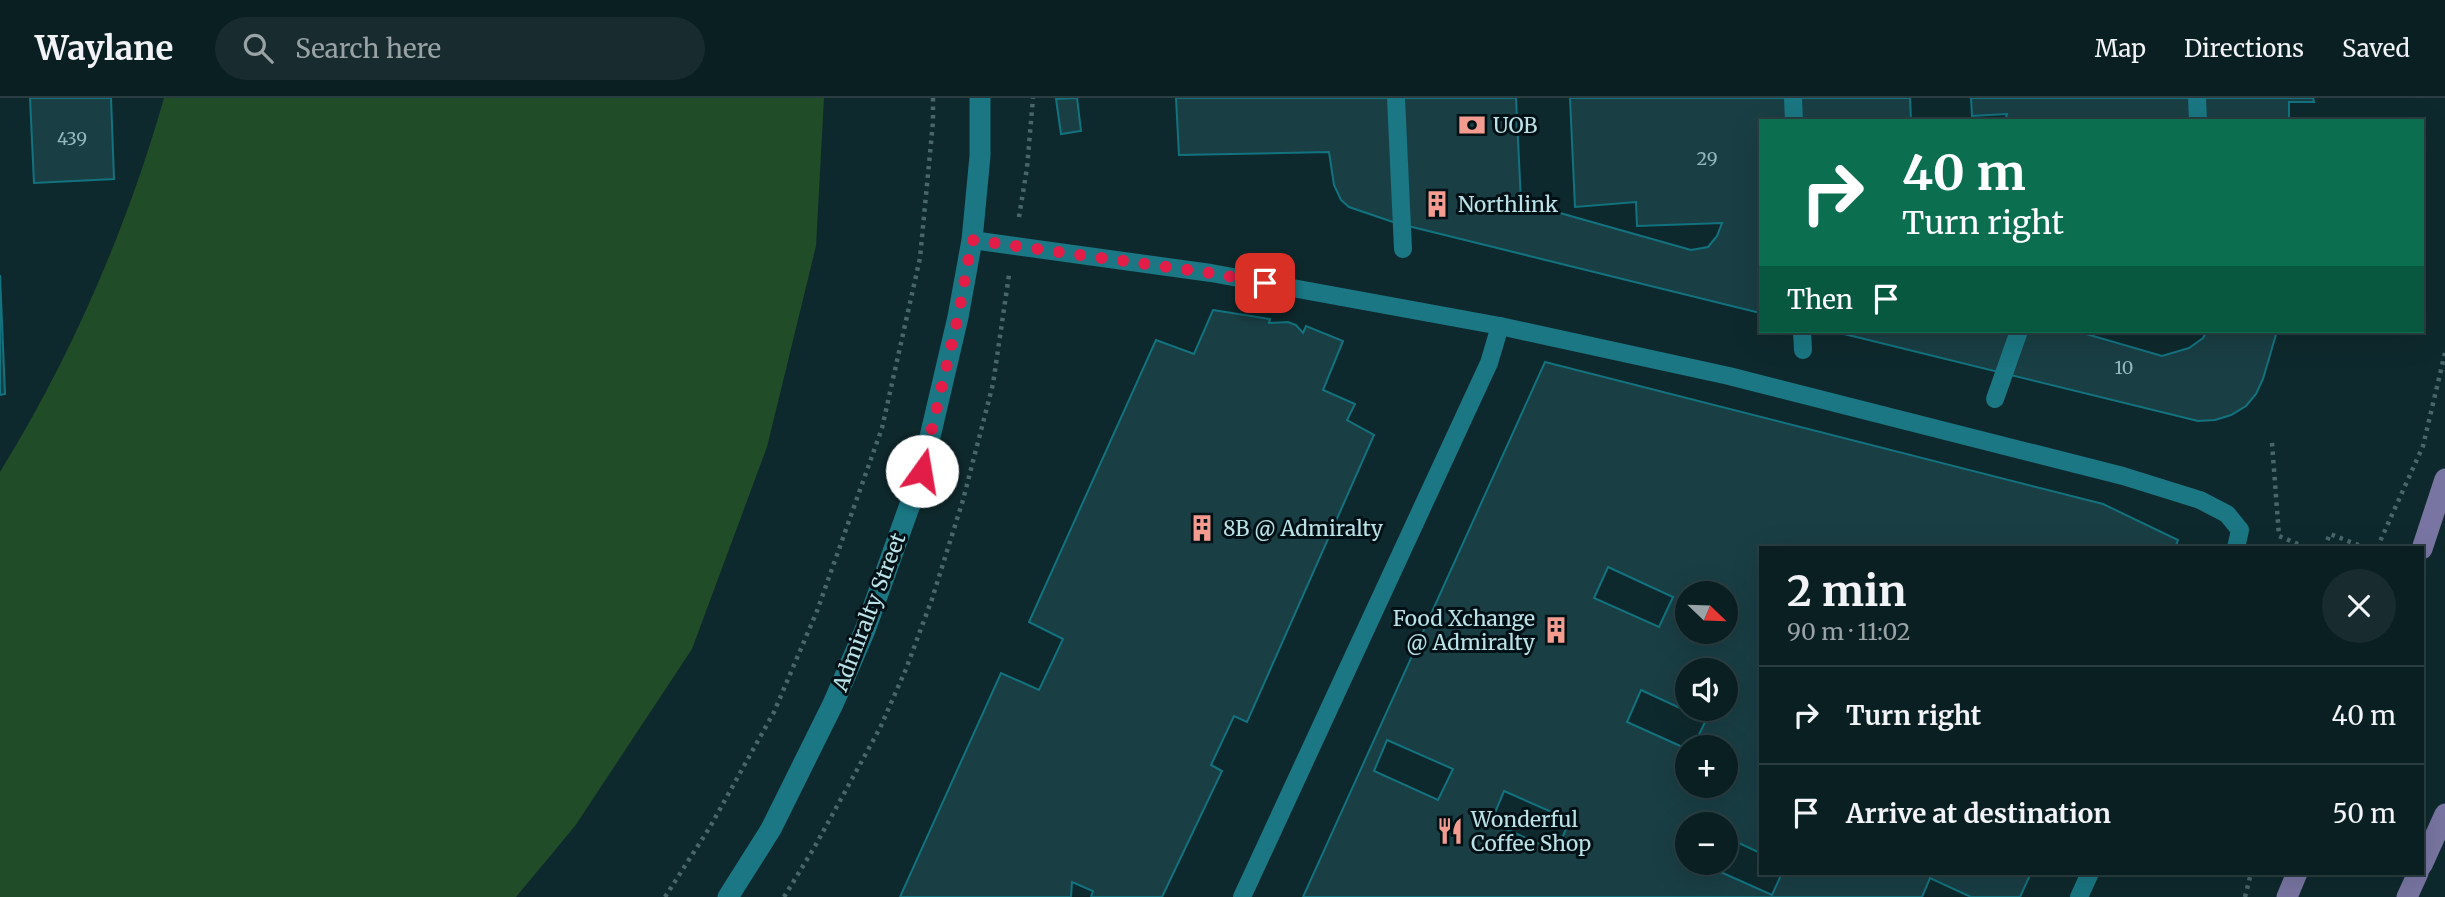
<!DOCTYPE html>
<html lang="en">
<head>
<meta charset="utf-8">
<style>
  :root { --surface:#0a1f22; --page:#182c2f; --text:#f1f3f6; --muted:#99a2a5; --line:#2a3d40 }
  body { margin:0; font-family:Merriweather,serif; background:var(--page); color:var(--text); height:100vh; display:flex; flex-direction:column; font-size:26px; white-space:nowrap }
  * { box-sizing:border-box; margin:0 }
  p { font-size:23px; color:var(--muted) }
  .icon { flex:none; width:38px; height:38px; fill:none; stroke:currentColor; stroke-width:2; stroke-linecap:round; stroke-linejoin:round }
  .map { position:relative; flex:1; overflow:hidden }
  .drawer { position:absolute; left:1759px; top:448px; width:665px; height:329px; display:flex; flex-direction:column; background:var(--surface); border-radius:0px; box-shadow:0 7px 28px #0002,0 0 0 2px var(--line) }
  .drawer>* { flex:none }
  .banner { position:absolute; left:1759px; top:21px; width:665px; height:214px; border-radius:0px; box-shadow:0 7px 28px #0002,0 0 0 2px var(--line); background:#0b6e4f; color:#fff; overflow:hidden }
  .needle { width:46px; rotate:113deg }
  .tools { position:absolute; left:1675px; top:483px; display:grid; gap:14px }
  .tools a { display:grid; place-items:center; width:63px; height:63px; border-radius:50%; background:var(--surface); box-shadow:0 7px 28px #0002,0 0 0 2px var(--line); font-size:35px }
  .pin { position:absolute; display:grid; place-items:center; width:60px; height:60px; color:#fff; margin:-30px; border-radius:14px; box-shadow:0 4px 10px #0006 }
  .me { position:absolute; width:77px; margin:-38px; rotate:13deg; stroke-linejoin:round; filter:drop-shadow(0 0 5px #0008) }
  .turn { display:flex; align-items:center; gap:24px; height:147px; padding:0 28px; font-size:32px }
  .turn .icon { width:91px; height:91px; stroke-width:2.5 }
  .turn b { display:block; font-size:49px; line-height:60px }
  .then { display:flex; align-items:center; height:66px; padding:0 28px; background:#0003; gap:14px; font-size:26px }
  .round { display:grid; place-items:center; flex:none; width:74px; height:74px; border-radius:37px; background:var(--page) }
  .head { display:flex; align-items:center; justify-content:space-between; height:119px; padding:0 28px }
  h1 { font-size:42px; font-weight:700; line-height:52px }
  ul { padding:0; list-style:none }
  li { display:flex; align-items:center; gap:21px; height:98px; padding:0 28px; border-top:2px solid var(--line) }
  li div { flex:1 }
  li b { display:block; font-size:26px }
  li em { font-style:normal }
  header { display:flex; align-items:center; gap:42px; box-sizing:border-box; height:98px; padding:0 35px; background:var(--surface); border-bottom:2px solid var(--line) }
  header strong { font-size:33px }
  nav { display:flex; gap:38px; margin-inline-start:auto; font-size:24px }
  .search { width:490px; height:63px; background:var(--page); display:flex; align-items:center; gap:18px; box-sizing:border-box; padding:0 24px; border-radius:38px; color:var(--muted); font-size:26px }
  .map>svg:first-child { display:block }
  .green { fill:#204c28 }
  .building { fill:#193e44; stroke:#12737f; stroke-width:2; fill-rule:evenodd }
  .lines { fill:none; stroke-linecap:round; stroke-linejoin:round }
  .path { stroke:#48676b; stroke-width:4.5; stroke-dasharray:3.5 5; stroke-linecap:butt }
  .service { stroke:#1a7783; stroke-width:18 }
  .minor { stroke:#1a7783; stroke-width:21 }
  .primary { stroke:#7875a2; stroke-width:21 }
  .route { stroke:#e11d48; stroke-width:12; stroke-dasharray:0 21.6 }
  .labels { text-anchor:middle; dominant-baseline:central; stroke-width:6; stroke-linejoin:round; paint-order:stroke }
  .number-label { font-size:18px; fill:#92b9be }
  .poi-label { font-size:21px; fill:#bae2e7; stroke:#001115; text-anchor:start }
  .street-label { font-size:21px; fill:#bae2e7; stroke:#001115 }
</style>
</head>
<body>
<header>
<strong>Waylane</strong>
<div class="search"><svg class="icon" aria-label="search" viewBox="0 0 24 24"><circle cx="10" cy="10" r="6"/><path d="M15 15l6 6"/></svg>Search here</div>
<nav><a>Map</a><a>Directions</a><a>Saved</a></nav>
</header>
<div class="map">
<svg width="2445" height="799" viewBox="0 0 2445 799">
  <rect width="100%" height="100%" fill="#0e292d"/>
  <!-- green -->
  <path class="green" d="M164 0H824L816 148 767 349 692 551 575 728 516 799H0V374C71 259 127 130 164 0Z"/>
  <!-- building -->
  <g class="building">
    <polygon points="30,0 111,0 114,81 34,85"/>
    <polygon points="1077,0 1081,33 1061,36 1056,1"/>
    <polygon points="1176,0 1516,0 1521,104 1691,152 1708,149 1717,138 1722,125 1637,128 1636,104 1575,109 1570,0 1910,0 1911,23 1760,23 1760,215 1396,125 1349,109 1341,102 1334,87 1329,54 1179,57"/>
    <polygon points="1971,0 2313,0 2314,4 2289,4 2289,20 2225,23 2005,23 2007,16 1972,18"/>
    <polygon points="0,177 5,296 0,297"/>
    <polygon points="1213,212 1270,221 1269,225 1288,224 1296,227 1303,235 1306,228 1343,243 1323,292 1355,306 1347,322 1374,337 1247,624 1234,618 1211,667 1222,673 1162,799 1091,799 1093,793 1072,784 1071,799 900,799 1001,575 1039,592 1063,541 1029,524 1156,242 1194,256"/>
    <polygon points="1832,233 2076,233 2162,258 2189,250 2203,240 2207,233 2277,233 2263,281 2256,296 2246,308 2231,317 2215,322 2198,323"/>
    <path d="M1545 264 2103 406 2178 442 2175 450H1760V755L1726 739V726H1687V765H1709L1707 768 1772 797 1782 775H2031L2020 799H1971L1930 780 1922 799H1303ZM1608 469 1673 499 1659 529 1594 500ZM1687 495H1726V534H1687ZM1687 572H1726V611H1687ZM1641 592 1706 622 1693 649H1726V688H1687V651L1627 624ZM1387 642 1453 671 1438 702 1374 673ZM1504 693 1570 722 1556 754 1491 724Z"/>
  </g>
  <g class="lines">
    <!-- path -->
    <g class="path">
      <polyline points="1019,119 1027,70 1033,0"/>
      <polyline points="2272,345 2279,438 2307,450"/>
      <polyline points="2324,450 2330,436 2366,450"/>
      <polyline points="2377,450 2423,348 2445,255"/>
      <polyline points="665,799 710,729 774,614 817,513 882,330 920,160 933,24 933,0"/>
      <polyline points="784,799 814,750 880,630 906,571 932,501 963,402 993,286 1009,177"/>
      <polyline points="2245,799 2251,775"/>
    </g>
    <!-- service -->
    <g class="service">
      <polyline points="1396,0 1403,151"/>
      <polyline points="1793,0 1794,23"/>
      <polyline points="2197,0 2198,23"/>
      <polyline points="972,142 1211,175 1500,228 1489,265 1242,799"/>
      <polyline points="1500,228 1729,278 2123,378 2200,402 2227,416 2240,432 2236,450"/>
      <polyline points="1802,233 1803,252"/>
      <polyline points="1995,301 2019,233"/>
      <polyline points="2079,799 2090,775"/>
    </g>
    <!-- minor -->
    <polyline class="minor" points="728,799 771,731 833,606 865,532 922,373 958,219 972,142 980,58 980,0"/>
    <!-- primary -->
    <g class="primary">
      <polyline points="2422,451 2445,381"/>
      <polyline points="2422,767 2445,716"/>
      <polyline points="2287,799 2297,775"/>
      <polyline points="2407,799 2418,775"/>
    </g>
  </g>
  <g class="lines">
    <!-- route -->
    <polyline class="route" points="922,373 958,219 972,142 1211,175 1265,185"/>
  </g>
  <!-- icons -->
  <defs>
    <symbol id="bank-bare" viewBox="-9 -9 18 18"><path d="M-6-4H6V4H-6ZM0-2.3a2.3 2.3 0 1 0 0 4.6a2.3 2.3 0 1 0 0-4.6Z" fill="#f59c91" stroke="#001115" stroke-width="2.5" paint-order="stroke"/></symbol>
    <symbol id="building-bare" viewBox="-9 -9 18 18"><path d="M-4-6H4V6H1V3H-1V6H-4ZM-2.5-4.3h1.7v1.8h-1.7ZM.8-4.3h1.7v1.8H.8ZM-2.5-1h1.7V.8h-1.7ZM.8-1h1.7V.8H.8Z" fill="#f59c91" stroke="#001115" stroke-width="2.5" paint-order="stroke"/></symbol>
    <symbol id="restaurant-bare" viewBox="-9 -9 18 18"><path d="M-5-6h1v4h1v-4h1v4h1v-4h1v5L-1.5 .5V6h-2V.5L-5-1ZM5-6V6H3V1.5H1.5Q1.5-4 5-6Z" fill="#f59c91" stroke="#001115" stroke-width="2.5" paint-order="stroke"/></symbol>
  </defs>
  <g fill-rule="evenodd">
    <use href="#bank-bare" x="1453" y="8" width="38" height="38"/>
    <use href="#building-bare" x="1418" y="87" width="38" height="38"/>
    <use href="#building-bare" x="1183" y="411" width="38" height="38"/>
    <use href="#building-bare" x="1537" y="513" width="38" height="38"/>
    <use href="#restaurant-bare" x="1431" y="714" width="38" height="38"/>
  </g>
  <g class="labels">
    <!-- number labels -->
    <g class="number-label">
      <text x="72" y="40">439</text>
      <text x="1707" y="60">29</text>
      <text x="2124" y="269">10</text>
    </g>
    <!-- poi labels -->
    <g class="poi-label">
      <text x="1493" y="27">UOB</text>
      <text x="1458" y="106">Northlink</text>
      <text x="1223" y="430">8B @ Admiralty</text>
      <text x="1535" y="520" text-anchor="end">Food Xchange<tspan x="1535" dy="24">@ Admiralty</tspan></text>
      <text x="1471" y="721">Wonderful<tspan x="1471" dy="24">Coffee Shop</tspan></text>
    </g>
    <!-- street labels -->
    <g class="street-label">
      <text transform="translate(869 514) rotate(-69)">Admiralty Street</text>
    </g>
  </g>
</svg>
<div class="tools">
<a><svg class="needle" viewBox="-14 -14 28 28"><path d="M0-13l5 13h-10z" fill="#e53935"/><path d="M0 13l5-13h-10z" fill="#99a2a5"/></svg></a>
<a><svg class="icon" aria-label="sound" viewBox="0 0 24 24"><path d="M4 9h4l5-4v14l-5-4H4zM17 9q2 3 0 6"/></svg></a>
<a>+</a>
<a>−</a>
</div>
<div class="pin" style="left:1265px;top:185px;background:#d93025"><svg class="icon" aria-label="arrive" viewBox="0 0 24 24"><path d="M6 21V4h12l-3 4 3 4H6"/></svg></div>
<svg class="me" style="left:922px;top:373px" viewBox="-20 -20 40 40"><circle r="19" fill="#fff"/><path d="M0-13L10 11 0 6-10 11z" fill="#e11d48"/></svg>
<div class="banner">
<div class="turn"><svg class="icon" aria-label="right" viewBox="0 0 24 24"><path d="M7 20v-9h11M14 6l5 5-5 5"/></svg><div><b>40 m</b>Turn right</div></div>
<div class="then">Then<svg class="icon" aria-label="arrive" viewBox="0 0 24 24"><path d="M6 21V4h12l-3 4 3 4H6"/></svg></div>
</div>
<section class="drawer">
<div class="head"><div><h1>2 min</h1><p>90 m · 11:02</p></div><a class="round"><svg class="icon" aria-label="close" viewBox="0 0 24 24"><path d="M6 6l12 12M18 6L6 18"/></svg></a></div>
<ul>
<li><svg class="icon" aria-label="right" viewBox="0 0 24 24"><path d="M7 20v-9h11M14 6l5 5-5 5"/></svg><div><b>Turn right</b></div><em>40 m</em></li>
<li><svg class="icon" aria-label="arrive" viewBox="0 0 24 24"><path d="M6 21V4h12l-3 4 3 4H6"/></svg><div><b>Arrive at destination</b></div><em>50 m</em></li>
</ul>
</section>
</div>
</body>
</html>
